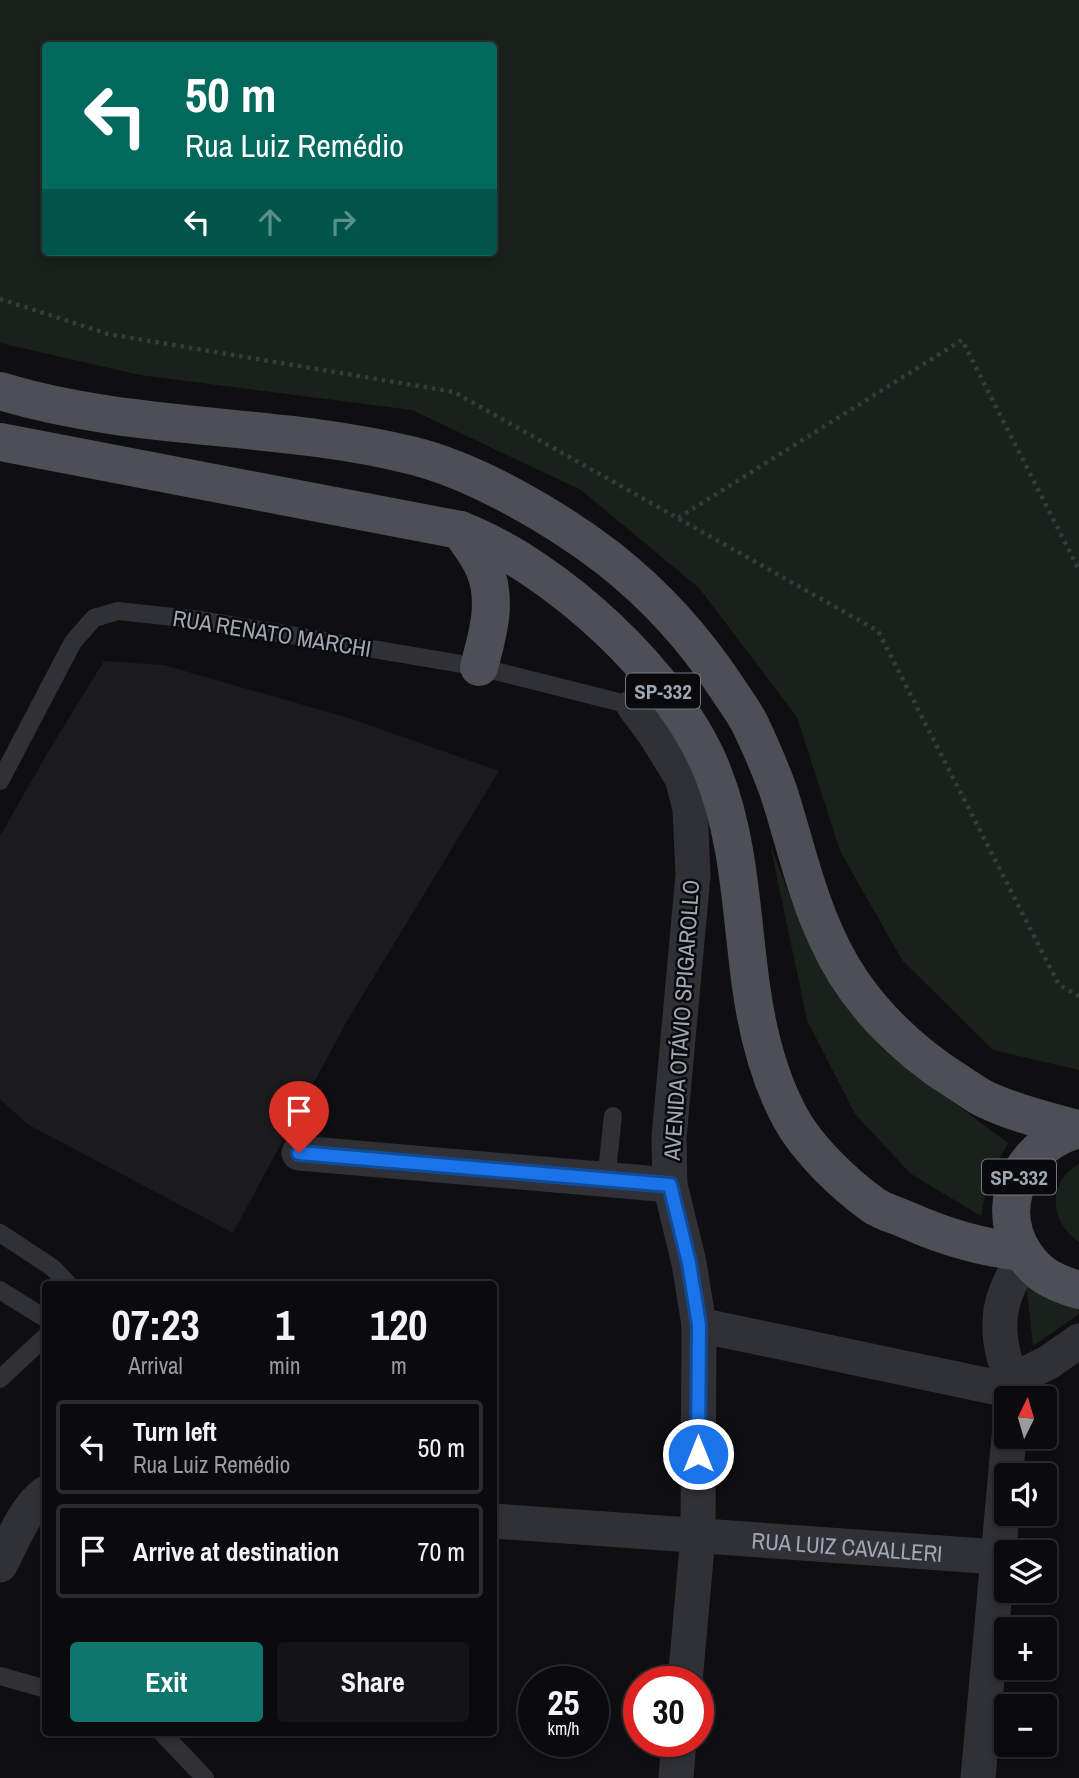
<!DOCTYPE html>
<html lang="en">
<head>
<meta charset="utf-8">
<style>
  :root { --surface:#0b0b0d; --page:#141416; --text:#f1f3f6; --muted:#9a9b9d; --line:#2b2b2e; --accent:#0f766e }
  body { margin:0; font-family:"Archivo Narrow",sans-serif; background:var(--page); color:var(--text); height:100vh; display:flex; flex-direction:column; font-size:26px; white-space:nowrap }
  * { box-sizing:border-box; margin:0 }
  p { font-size:23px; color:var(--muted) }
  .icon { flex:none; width:38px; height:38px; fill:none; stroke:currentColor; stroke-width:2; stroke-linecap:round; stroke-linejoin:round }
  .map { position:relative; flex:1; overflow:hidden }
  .sheet { position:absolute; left:42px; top:1281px; width:455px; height:455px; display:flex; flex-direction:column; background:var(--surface); border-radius:7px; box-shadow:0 4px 10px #0003,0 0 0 2px var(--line) }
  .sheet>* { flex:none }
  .guide { position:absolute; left:42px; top:42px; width:455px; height:214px; border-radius:7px; box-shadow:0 4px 10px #0003,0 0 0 2px var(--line); background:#00695c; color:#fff; overflow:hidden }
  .needle { width:46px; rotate:5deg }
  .tools { position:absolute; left:994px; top:1386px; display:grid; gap:14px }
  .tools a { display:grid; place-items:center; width:63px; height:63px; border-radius:7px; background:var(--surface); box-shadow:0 4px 10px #0003,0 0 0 2px var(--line); font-size:35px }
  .speed { position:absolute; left:518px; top:1666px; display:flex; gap:14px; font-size:35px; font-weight:700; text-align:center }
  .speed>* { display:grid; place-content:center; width:91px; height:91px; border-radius:50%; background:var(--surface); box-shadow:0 4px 10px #0003,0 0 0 2px var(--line); line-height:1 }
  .speed small { font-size:18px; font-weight:400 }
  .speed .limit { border:10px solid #d22; background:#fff; color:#111 }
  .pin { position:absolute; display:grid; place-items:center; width:60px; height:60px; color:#fff; margin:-72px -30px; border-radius:50% 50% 50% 0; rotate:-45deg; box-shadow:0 0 7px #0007 }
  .pin .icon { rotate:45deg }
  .me { position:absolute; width:77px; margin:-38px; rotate:0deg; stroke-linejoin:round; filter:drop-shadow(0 0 5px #0008) }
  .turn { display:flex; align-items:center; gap:24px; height:147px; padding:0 28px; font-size:32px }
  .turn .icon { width:91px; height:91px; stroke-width:2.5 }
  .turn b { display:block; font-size:49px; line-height:60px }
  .lanes { display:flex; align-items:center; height:66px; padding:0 28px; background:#0003; justify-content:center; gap:35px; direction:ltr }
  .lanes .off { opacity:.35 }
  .eta { display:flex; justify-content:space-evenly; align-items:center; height:119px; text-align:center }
  .eta b { font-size:42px; font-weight:700; line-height:49px }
  .cta { display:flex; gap:14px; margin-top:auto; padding:14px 28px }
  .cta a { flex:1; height:80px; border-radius:7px; background:var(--accent); color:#fff; font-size:28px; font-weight:700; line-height:80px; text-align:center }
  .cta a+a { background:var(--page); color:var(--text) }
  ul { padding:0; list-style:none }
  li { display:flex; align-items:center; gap:21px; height:94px; margin:0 14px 10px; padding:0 14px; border:4px solid var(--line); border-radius:7px }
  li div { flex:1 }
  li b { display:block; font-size:26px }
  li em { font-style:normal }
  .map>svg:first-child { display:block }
  .built { fill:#1b1b1e }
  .green { fill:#19211a; fill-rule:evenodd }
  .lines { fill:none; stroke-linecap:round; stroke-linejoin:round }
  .path { stroke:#36393d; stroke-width:4.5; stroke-dasharray:3.5 5; stroke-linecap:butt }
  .lane { stroke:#303136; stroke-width:18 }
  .street { stroke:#303136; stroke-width:35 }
  .primary { stroke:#4c4f55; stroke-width:38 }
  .route-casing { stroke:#114b97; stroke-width:18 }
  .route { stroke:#1a73e8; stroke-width:12 }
  .labels { text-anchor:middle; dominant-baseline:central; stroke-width:5; stroke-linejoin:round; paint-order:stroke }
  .shield { fill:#0a0a0c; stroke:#727881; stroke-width:2 }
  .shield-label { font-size:21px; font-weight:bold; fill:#9fa7b3 }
  .street-label { font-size:23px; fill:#9fa7b3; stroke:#0a0a0c }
</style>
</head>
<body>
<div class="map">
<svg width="1079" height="1778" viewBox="0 0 1079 1778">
  <rect width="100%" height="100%" fill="#0f0f11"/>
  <!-- built -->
  <polygon class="built" points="104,661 164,665 352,719 499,771 347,1021 233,1233 27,1124 0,1099 0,836 48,752"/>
  <!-- green -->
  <g class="green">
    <path d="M0 0H1079V1070L993 1050 902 960 840 851 797 717 699 588 581 490 412 410 140 375 0 343ZM46 46H494V252H46Z"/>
    <polygon points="770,844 806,939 883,1050 1008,1143 989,1176 981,1216 911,1174 855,1114 807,1020"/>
    <path d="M1079 1164V1242C1050 1223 1046 1182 1079 1164Z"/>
    <polygon points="1026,1284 1079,1300 1079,1314 1033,1346"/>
  </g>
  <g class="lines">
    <!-- path -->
    <g class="path">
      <polyline points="0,299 108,334 454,392 878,631 1059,985 1079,996"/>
      <polyline points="678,518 962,340 1079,570"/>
    </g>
    <!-- lane -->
    <g class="lane">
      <polyline points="0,781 73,642 94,618 118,611 201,620 479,667 634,706"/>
      <polyline points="606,1180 613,1116"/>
      <polyline points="0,1233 53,1268 68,1284"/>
      <polyline points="0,1290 46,1319"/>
      <polyline points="0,1379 46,1336"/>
      <polyline points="0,1676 46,1689"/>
      <polyline points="161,1732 205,1778"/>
    </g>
    <!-- street -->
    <g class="street">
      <polyline points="634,706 655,734 682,778 690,809 693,875 669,1137 670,1185 689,1263 699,1325 698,1536 685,1682"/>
      <polyline points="299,1153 670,1185"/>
      <polyline points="699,1325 1013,1391"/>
      <polyline points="1014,1380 1049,1362 1079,1341"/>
      <path d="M1012 1398C1015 1377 1009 1376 1004 1357 993 1314 1004 1292 1025 1254"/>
      <path id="s1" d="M494 1521 997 1557"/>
      <path d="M0 1565C13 1541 24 1509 46 1493"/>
      <polyline points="676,1778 679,1741"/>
      <polyline points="978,1778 1009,1437"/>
    </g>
    <!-- primary -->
    <g class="primary">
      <path d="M0 391C134 432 278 422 414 456 477 472 556 518 608 558 655 595 695 639 727 688 735 700 744 712 750 724 760 745 770 768 778 790 794 839 805 891 827 938 854 999 903 1048 959 1083 969 1089 978 1097 989 1101 1017 1114 1048 1121 1077 1129"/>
      <path d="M0 442 460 530C555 566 676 677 713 773 740 841 741 915 751 986 757 1030 769 1078 790 1117 807 1149 844 1184 873 1205 883 1212 896 1215 907 1220 945 1237 981 1248 1023 1252"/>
      <path d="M460 530C468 542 478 554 484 568 498 600 488 634 479 667"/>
      <path d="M1079 1129C1013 1146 986 1225 1040 1272 1051 1281 1065 1286 1079 1290"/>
    </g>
  </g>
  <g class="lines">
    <defs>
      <polyline id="route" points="299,1153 670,1185 689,1263 699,1325 698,1454"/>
    </defs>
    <!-- route casing -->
    <use href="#route" class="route-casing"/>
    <!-- route -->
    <use href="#route" class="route"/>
  </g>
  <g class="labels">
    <!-- shield labels -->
    <g class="shield">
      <rect x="626" y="673.5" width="74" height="35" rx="5"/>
      <rect x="982" y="1159.5" width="74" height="35" rx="5"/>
    </g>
    <g class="shield-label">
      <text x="663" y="691">SP-332</text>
      <text x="1019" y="1177">SP-332</text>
    </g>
    <!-- street labels -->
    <g class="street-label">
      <text transform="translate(272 633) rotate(9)">RUA RENATO MARCHI</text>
      <text transform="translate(681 1020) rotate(-86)">AVENIDA OTÁVIO SPIGAROLLO</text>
      <text stroke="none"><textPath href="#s1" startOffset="354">RUA LUIZ CAVALLERI</textPath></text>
    </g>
  </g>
</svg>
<div class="tools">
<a><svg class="needle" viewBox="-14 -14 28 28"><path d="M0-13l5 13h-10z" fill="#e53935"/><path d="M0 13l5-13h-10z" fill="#9a9b9d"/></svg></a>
<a><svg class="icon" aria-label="sound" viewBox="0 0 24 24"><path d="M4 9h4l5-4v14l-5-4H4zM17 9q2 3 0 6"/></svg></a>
<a><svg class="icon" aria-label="layers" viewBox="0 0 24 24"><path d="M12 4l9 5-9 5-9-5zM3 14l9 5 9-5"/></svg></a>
<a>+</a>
<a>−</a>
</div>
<div class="speed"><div>25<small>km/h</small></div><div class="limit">30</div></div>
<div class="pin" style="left:299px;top:1153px;background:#d93025"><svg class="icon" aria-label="arrive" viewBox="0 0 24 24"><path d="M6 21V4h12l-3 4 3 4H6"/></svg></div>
<svg class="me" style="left:698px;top:1454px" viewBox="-20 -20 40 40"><circle r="17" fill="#1a73e8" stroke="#fff" stroke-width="3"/><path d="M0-11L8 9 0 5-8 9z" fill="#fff"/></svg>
<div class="guide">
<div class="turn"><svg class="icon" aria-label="left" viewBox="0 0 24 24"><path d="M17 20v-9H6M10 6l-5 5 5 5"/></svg><div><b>50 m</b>Rua Luiz Remédio</div></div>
<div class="lanes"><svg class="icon" aria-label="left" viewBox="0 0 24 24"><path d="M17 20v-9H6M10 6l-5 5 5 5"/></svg><svg class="icon off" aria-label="ahead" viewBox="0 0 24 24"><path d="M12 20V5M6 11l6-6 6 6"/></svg><svg class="icon off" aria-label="right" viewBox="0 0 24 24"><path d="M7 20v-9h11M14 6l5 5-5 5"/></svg></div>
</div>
<section class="sheet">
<div class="eta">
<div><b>07:23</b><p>Arrival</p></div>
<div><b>1</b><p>min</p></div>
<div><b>120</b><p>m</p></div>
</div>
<ul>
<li><svg class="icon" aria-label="left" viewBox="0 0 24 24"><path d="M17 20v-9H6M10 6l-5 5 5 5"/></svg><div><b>Turn left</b><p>Rua Luiz Remédio</p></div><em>50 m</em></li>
<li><svg class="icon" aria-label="arrive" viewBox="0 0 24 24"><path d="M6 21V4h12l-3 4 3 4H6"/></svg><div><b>Arrive at destination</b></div><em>70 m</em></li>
</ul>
<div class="cta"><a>Exit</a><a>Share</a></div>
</section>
</div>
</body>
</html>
